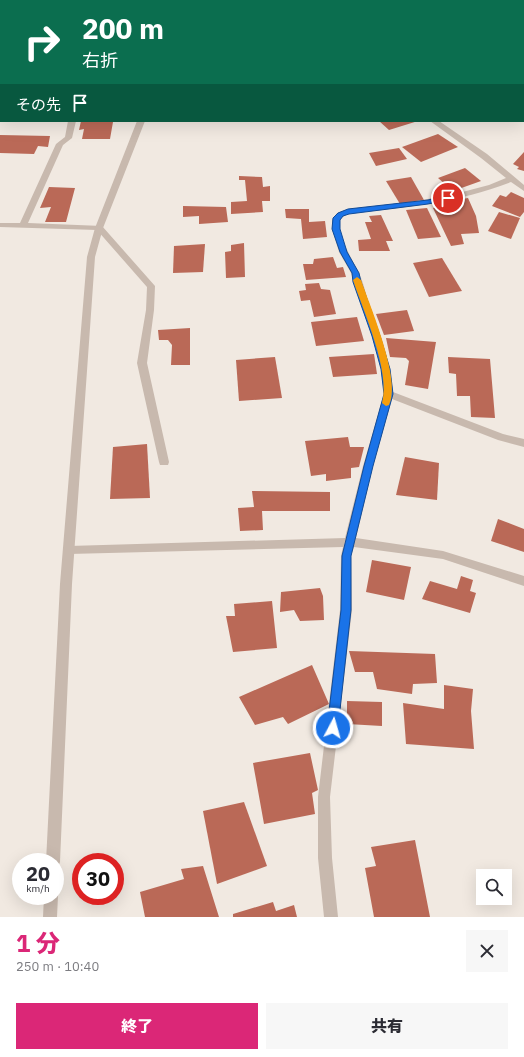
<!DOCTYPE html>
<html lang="ja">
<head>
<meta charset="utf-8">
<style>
  :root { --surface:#fff; --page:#f7f7f7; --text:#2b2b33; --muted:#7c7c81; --accent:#db2777 }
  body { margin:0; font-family:"IBM Plex Sans","Noto Sans JP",sans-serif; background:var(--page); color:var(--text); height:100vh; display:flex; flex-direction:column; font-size:15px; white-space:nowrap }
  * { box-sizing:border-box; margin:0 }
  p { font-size:13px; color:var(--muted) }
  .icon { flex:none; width:22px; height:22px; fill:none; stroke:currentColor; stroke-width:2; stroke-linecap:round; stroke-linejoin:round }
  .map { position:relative; height:917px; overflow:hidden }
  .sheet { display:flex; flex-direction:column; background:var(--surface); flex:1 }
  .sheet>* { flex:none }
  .banner { position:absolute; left:0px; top:0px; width:524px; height:122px; box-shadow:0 4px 16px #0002; background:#0b6e4f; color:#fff; overflow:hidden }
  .tools { position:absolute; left:476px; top:869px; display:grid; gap:8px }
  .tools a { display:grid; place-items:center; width:36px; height:36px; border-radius:0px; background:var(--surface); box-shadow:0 4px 16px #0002; font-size:20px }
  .speed { position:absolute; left:12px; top:853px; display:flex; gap:8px; font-size:20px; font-weight:700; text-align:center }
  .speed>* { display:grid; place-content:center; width:52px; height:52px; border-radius:50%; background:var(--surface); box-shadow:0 4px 16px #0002; line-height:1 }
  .speed small { font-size:10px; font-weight:400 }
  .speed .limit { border:6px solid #d22; background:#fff; color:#111 }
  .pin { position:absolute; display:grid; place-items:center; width:34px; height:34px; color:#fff; margin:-17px; border:2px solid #fff; border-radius:50%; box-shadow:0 1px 4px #0007 }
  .me { position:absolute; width:44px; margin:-22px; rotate:6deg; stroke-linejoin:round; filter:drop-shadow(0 0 3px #0008) }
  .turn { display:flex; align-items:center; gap:14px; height:84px; padding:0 16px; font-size:18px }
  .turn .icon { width:52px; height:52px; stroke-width:2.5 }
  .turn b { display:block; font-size:28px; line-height:34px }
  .then { display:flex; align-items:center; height:38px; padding:0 16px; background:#0003; gap:8px; font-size:15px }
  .round { display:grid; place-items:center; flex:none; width:42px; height:42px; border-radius:0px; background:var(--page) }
  .summary { display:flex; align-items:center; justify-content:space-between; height:68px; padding:0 16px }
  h1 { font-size:24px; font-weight:800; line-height:30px; color:var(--accent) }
  .primary-button { display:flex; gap:8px; margin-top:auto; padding:8px 16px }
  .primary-button a { flex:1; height:46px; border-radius:0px; background:var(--accent); color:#fff; font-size:16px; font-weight:800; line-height:46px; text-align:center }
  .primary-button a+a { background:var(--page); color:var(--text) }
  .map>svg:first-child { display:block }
  .building { fill:#ba6957 }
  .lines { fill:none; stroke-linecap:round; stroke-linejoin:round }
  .minor { fill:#c8b9ae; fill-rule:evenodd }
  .tertiary { fill:#c8b9ae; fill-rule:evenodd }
  .route { fill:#1a73e8; stroke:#114b97 }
  .slow { fill:#f59e0b }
</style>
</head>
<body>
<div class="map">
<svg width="524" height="917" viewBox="0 0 524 917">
  <rect width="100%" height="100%" fill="#f1e9e1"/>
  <!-- building -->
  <g class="building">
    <polygon points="81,121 113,122 110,139 82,139 84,129 79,130"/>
    <polygon points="379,121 418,121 389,130"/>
    <polygon points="438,134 458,147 421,162 402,147"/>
    <polygon points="0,135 50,136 48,147 38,146 34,154 0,153"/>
    <polygon points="399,148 407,159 376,166 369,153"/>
    <polygon points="524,152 524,171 517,169 519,167 513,164"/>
    <polygon points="465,168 481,181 453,191 438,178"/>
    <polygon points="239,176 262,177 263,187 270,186 270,201 262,201 263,212 231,214 231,202 247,201 245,180 239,180"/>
    <polygon points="411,177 424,200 400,204 386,181"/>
    <polygon points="49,187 75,188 66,222 45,222 51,207 40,208"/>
    <polygon points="511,192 524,198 524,212 520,217 492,206 500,195 506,197"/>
    <polygon points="468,198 476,216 479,233 461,234 464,244 451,246 433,208 452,206 451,201"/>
    <polygon points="183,206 226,207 228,222 199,224 199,216 183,217"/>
    <polygon points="427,208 441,237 418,239 406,210"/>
    <polygon points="285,209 309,209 309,222 325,221 327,237 303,239 301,219 286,218"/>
    <polygon points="499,212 520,218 511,239 488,231"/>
    <polygon points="381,215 393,241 386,241 390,251 359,251 358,240 371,239 365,222 372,222 369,216"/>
    <polygon points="244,243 245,277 226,278 225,252 231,251 231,245"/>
    <polygon points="205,244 203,272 173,273 174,246"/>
    <polygon points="333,257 337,268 343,267 346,277 306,280 303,264 313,264 314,259"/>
    <polygon points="442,258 462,291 429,297 413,263"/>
    <polygon points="319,283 321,289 330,290 336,314 314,317 310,300 301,301 299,291 306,290 305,284"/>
    <polygon points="407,310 414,331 384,335 376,314"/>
    <polygon points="357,317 364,341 316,346 311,322"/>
    <polygon points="190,328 190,365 171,365 172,345 168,340 159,340 158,330"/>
    <polygon points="386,338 436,342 428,389 405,385 409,361 406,358 390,357"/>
    <polygon points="374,354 377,374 333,377 329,357"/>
    <polygon points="275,357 282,398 239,401 236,360"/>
    <polygon points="448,357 490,359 495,418 471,417 470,396 457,396 456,374 449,373"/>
    <polygon points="348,437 350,447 364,447 359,467 351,468 351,478 326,481 326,474 311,476 305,441"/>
    <polygon points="147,444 150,498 110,499 113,447"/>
    <polygon points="405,457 439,463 437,500 396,495"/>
    <polygon points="252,491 330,492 330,511 262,511 263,530 240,531 238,508 254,507"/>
    <polygon points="498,519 524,529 524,552 491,541"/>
    <polygon points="372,560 411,567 404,600 366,592"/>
    <polygon points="461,576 473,580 470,591 476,593 470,613 422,599 430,581 457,589"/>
    <polygon points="320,588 323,596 324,620 300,621 294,610 280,612 281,592"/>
    <polygon points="272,601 277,648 233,652 226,616 235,616 234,604"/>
    <polygon points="349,651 435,654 437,683 413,684 412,694 377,689 373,672 355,672"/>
    <polygon points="312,665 329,704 288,724 283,717 255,725 239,697"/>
    <polygon points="444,685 473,689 471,711 474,749 406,744 403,703 444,709"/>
    <polygon points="347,701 382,702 382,726 347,724"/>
    <polygon points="310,753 318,790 312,793 315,814 264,824 253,763"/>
    <polygon points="244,802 267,866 217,884 203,811"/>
    <polygon points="415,840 430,917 374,917 365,868 376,866 371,847"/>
    <polygon points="203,866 219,917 145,917 140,892 184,879 181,869"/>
    <polygon points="273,902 276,911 294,905 297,917 233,917 233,914"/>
  </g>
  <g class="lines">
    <!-- minor -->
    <g class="minor">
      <rect x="109" y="0" width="6" height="1"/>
      <polygon points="379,0 385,0 386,1 380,1"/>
      <polygon points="0,80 1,80 0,85"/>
      <polygon points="68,121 76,121 72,138 63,145 28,223 102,226 155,286 154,310 147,363 169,462 168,465 160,465 159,462 137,363 146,310 147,287 97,230 0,227 0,223 20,223 56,144 65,137"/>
      <path d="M430 121H439L487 154 524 185V191L511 182C459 202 405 208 350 213 347 215 341 217 340 220 336 233 353 260 358 272 363 280 365 291 368 301 379 331 390 360 393 392L503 434 524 439V447L498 440 392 399 373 466 356 538 443 551 524 576V586L443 559 354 547 351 556 352 610 330 797 332 858 338 917H324L318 858V797L340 610 341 556 343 547 69 554 65 553 64 550 65 547 69 546 345 538 363 466 384 394 381 369 372 336 351 273 339 252 332 229V220L337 213 348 209 410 202 451 195 489 185 506 178 481 158Z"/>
    </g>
    <!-- tertiary -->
    <g class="tertiary">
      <polygon points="515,0 524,0 524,2 514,1"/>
      <rect x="0" y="30" width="1" height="4"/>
      <polygon points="137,121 145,121 103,228 95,257 72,584 60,862 58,867 55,868 55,862 46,862 60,584 87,257 95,228"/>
      <polygon points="55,891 58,896 57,917 43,917 44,896 55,896"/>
    </g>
  </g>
  <!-- route -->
  <polygon class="route" points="448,195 452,198 451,199 428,204 349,214 343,216 340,220 340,229 347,252 359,273 361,282 380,336 390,369 393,394 373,466 351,556 351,610 338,728 337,731 333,733 329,731 327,728 341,610 342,556 364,466 384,394 381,369 372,336 353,282 352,273 340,252 332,229 333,218 338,213 348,209 428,200"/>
  <!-- slow -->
  <path class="slow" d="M357 277 361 280C370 306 402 381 389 405L386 406 382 403C391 372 363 310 353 280Z"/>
</svg>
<div class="tools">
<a><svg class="icon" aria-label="search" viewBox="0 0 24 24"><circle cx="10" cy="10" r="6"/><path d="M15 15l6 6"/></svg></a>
</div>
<div class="speed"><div>20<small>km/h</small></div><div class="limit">30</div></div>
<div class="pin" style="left:448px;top:198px;background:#d93025"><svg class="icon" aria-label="arrive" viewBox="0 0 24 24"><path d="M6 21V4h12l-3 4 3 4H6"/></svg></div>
<svg class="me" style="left:333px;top:728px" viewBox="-20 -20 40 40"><circle r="17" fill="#1a73e8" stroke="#fff" stroke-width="3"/><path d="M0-11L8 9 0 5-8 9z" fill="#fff"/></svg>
<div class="banner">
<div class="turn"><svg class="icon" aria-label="right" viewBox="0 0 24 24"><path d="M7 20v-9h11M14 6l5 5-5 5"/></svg><div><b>200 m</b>右折</div></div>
<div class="then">その先<svg class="icon" aria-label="arrive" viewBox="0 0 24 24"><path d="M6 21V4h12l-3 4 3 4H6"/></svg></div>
</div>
</div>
<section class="sheet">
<div class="summary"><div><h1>1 分</h1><p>250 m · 10:40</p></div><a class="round"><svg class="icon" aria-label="close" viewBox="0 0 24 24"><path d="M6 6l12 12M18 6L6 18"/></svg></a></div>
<div class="primary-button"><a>終了</a><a>共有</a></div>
</section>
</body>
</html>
